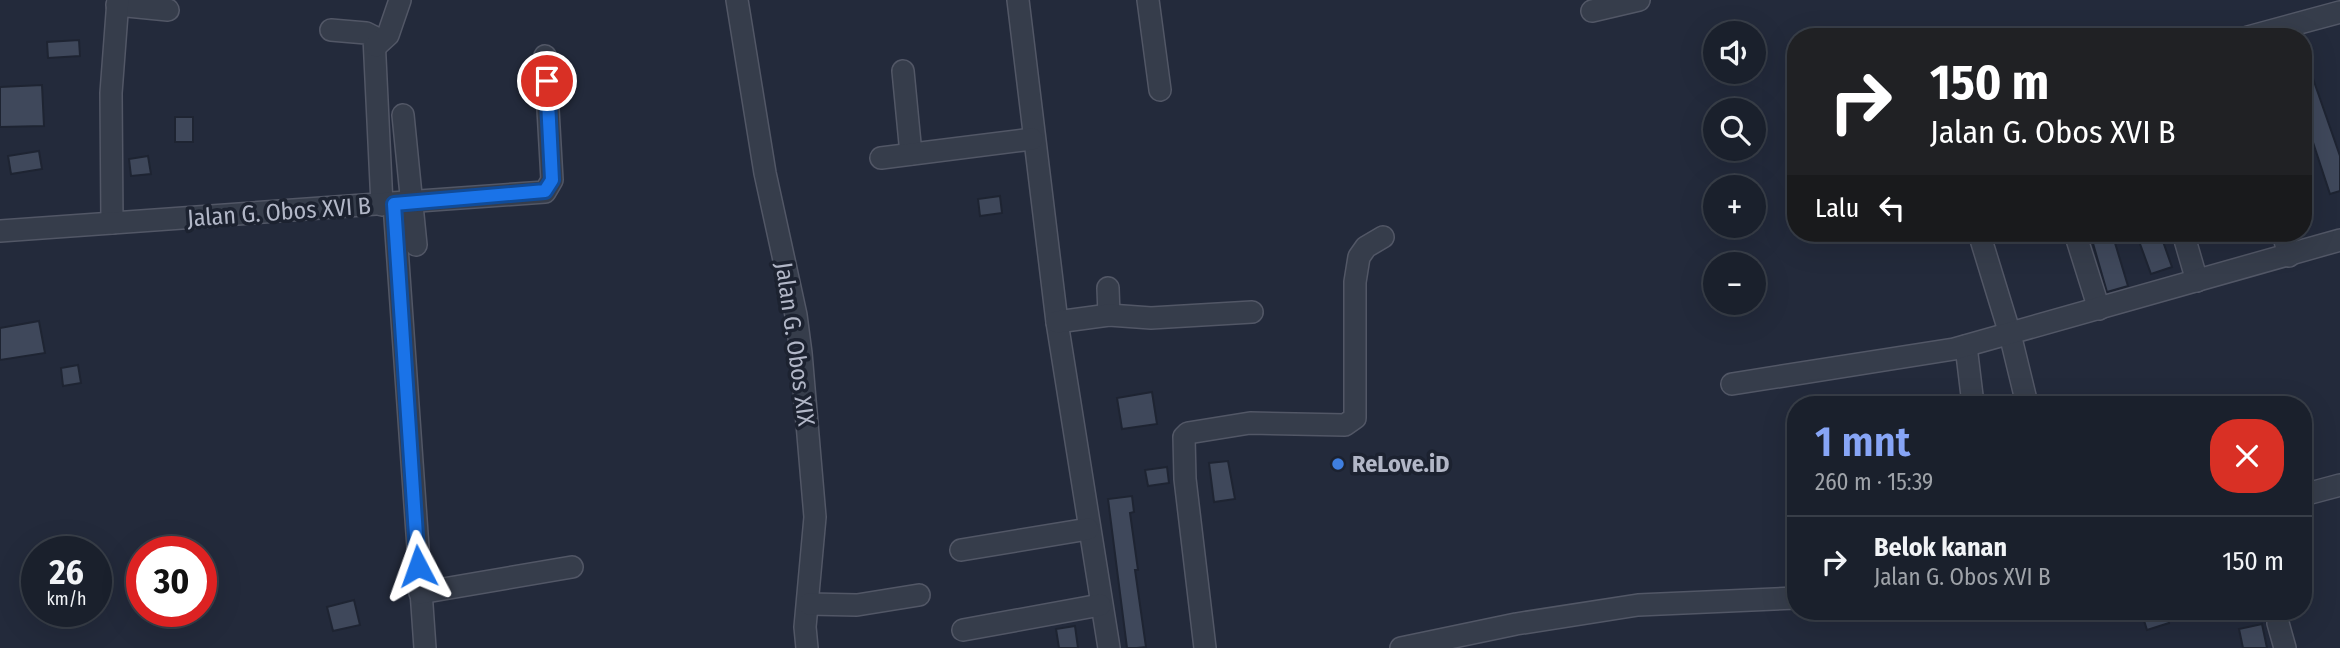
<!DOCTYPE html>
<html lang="id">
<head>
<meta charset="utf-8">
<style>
  :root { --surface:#1a202c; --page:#232834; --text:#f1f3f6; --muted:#9fa3a9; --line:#383e48; --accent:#87a5f6 }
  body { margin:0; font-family:"Fira Sans Condensed",sans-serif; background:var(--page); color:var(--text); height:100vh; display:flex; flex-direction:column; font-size:26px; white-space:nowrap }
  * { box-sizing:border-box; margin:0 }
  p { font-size:23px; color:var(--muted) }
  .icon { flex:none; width:38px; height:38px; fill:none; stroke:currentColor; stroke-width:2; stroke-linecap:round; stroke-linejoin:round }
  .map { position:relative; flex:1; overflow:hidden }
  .details { position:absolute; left:1787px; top:396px; width:525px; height:224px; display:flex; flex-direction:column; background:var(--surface); border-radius:28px; box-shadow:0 7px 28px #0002,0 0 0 2px var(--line) }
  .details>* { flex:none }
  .top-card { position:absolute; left:1787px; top:28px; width:525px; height:214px; border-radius:28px; box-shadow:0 7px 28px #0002,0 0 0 2px var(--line); background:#202124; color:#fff; overflow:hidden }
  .fabs { position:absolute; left:1703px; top:21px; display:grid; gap:14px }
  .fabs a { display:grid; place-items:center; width:63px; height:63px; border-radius:50%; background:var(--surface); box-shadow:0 7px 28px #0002,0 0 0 2px var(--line); font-size:35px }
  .speed { position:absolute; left:21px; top:536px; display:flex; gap:14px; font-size:35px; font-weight:700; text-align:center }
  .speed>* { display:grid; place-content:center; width:91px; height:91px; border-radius:50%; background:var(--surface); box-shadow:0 7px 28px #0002,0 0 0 2px var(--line); line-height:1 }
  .speed small { font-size:18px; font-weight:400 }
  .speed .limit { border:10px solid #d22; background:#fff; color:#111 }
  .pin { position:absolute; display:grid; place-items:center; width:60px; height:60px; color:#fff; margin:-30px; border:4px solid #fff; border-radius:50%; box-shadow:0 2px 7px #0007 }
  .me { position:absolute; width:77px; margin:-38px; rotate:356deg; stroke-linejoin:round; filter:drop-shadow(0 0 5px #0008) }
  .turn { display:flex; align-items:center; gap:24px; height:147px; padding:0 28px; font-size:32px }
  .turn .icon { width:91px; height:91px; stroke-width:2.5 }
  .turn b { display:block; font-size:49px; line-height:60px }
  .then { display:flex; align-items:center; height:66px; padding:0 28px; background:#0003; gap:14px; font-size:26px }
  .round { display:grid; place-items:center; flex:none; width:74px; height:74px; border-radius:28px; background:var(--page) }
  .headline { display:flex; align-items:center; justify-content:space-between; height:119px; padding:0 28px }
  h1 { font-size:42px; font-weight:600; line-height:52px; color:var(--accent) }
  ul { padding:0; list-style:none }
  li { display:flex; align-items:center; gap:21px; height:91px; padding:0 28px; border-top:2px solid var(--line) }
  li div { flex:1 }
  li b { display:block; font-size:26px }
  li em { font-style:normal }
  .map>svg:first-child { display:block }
  .building { fill:#3f485b; stroke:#1e2432; stroke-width:2 }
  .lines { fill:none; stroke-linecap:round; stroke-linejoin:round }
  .minor-casing { stroke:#525766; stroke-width:24 }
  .minor { stroke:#363d4b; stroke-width:21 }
  .route-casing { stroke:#114b97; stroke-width:18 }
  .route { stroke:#1a73e8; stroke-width:12 }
  .shop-dot { fill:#3f7fe0; stroke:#1c2230; stroke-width:2.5 }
  .labels { text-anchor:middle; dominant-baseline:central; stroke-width:7; stroke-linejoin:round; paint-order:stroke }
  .street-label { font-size:24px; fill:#b2b7c7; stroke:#1c2230 }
  .poi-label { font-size:24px; font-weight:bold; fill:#b2b7c7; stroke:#1c2230; text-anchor:start }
</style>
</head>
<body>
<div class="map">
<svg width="2340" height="648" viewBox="0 0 2340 648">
  <rect width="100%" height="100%" fill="#232a3b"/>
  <!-- building -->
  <g class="building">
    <polygon points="79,40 80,56 48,58 47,42"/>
    <polygon points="2303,50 2340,156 2340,191 2330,194 2303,112"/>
    <polygon points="42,85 44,126 0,127 0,87"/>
    <rect x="175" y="117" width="18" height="25"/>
    <polygon points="39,151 42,169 11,174 8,156"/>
    <polygon points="148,156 151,174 131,176 129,159"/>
    <polygon points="1000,196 1002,213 980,216 978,199"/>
    <polygon points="2090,233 2112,233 2128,286 2107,292"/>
    <polygon points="2136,233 2160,233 2172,267 2151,274"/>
    <polygon points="39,321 45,353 0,360 0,328"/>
    <polygon points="78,365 81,383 63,386 61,368"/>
    <polygon points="1152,392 1157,424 1122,429 1117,398"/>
    <polygon points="1228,461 1235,499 1214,502 1209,463"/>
    <polygon points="1167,467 1169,483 1148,486 1145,470"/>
    <polygon points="1132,496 1134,512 1130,513 1138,570 1135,570 1146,647 1137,648 1127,648 1108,499"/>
    <polygon points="354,600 360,625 333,631 327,607"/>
    <polygon points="2141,611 2165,611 2169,623 2147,630"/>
    <polygon points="2262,624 2267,648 2243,648 2239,629"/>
    <polygon points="1075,626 1078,648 1059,648 1056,629"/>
  </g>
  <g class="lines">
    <defs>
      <g id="minor">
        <polyline points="737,0 765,173 796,315 801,353 815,517 805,627 807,648"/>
        <polyline points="1018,0 1057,322 1109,648"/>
        <polyline points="1148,0 1160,90"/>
        <polyline points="117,5 168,10"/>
        <polyline points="1592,11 1639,0"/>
        <polyline points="331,30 366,33 374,37 382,205"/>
        <polyline points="2248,37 2340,12"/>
        <polyline points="376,46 388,35 400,0"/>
        <polyline points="903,71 911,154"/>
        <polyline points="403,115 416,245"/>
        <polyline points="881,158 1032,139"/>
        <polyline points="394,204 425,648"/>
        <polyline points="112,223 111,93 118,0"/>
        <polyline points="0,231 545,192 552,180 545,56"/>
        <polyline points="1979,233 2010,334 2027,404"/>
        <polyline points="2075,233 2099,309"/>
        <polyline points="2183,233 2197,281"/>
        <polyline points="2283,233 2289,256"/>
        <polyline points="1108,288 1109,315"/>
        <polyline points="1057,322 1109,315 1151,318 1252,312"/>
        <polyline points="1966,346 1973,404"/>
        <polyline points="1732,384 1954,349 2340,240"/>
        <polyline points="2303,495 2340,485"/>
        <polyline points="961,550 1088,529"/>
        <polyline points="420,593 572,567"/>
        <polyline points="809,604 857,605 919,595"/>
        <polyline points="2278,623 2285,648"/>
        <polyline points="963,630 1100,605"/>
        <polyline points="1205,648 1185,479 1184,437 1188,433 1250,423 1345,425 1355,418 1355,282 1359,257 1366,247 1383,237"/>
        <polyline points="1401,648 1516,624 1638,605 1796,598"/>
      </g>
    </defs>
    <!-- minor casing -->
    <use href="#minor" class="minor-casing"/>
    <!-- minor -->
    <use href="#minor" class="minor"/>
  </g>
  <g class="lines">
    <defs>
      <polyline id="route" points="418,566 394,204 545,191 552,180 547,81"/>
    </defs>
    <!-- route casing -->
    <use href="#route" class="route-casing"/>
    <!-- route -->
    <use href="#route" class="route"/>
  </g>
  <!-- markers -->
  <circle class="shop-dot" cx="1338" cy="464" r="7"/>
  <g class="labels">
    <!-- street labels -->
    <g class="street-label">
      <text transform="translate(279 212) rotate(-4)">Jalan G. Obos XVI B</text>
      <text transform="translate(795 344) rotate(82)">Jalan G. Obos XIX</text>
    </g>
    <!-- poi labels -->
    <g class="poi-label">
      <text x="1352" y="464">ReLove.iD</text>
    </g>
  </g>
</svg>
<div class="fabs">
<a><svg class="icon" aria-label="sound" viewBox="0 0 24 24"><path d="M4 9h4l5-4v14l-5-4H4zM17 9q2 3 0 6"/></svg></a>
<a><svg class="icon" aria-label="search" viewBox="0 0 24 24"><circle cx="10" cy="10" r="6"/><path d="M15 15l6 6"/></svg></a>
<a>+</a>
<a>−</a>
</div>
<div class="speed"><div>26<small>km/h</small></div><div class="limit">30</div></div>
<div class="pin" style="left:547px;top:81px;background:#d93025"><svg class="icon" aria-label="arrive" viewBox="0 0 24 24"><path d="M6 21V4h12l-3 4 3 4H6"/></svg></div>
<svg class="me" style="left:418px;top:566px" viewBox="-20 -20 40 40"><path d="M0-17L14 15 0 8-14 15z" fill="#1a73e8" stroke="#fff" stroke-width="4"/></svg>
<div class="top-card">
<div class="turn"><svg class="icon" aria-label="right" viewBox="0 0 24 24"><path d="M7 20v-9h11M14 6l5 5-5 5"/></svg><div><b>150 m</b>Jalan G. Obos XVI B</div></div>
<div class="then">Lalu<svg class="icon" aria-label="left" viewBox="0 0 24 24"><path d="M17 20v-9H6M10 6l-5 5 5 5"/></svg></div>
</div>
<section class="details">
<div class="headline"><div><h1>1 mnt</h1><p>260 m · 15:39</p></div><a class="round" style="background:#d93025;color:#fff"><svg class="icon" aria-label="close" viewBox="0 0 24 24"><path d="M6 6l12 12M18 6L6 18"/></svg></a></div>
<ul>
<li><svg class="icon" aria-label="right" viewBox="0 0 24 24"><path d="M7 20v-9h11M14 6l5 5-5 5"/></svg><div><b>Belok kanan</b><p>Jalan G. Obos XVI B</p></div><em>150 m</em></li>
</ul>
</section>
</div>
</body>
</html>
